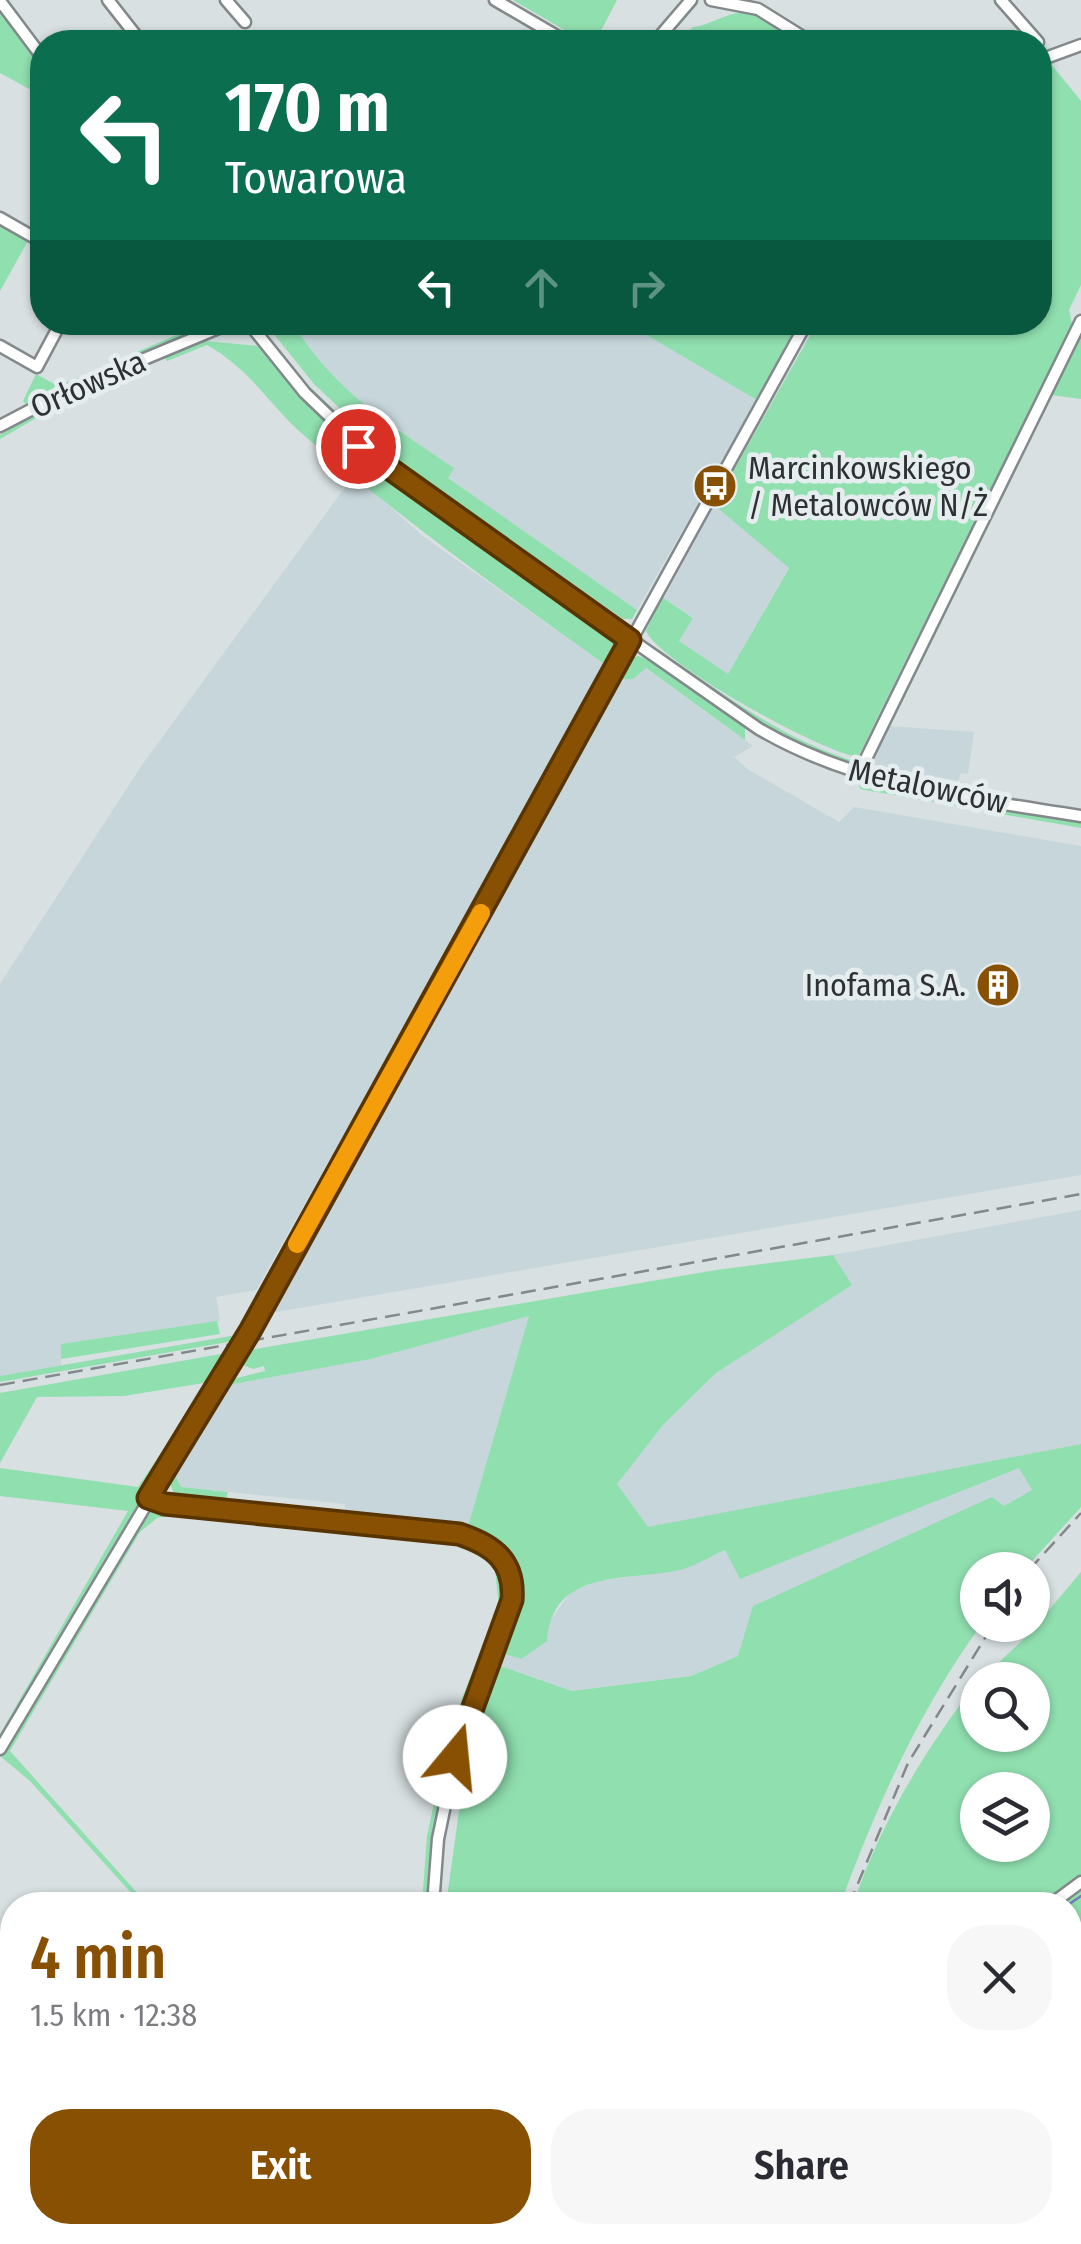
<!DOCTYPE html>
<html lang="en">
<head>
<meta charset="utf-8">
<style>
  :root { --surface:#fff; --page:#f7f7f7; --text:#2b2b33; --muted:#7c7c81; --accent:#885002 }
  body { margin:0; font-family:"Fira Sans Condensed",sans-serif; background:var(--page); color:var(--text); height:100vh; display:flex; flex-direction:column; font-size:38px; white-space:nowrap }
  * { box-sizing:border-box; margin:0 }
  p { font-size:32px; color:var(--muted) }
  .icon { flex:none; width:55px; height:55px; fill:none; stroke:currentColor; stroke-width:2; stroke-linecap:round; stroke-linejoin:round }
  .map { position:relative; flex:1; overflow:hidden }
  .drawer { position:absolute; left:0px; top:1892px; width:1082px; height:352px; display:flex; flex-direction:column; background:var(--surface); border-radius:40px 40px 0 0; box-shadow:0 2px 8px #0004 }
  .drawer>* { flex:none }
  .banner { position:absolute; left:30px; top:30px; width:1022px; height:305px; border-radius:40px; box-shadow:0 2px 8px #0004; background:#0b6e4f; color:#fff; overflow:hidden }
  .tools { position:absolute; left:960px; top:1552px; display:grid; gap:20px }
  .tools a { display:grid; place-items:center; width:90px; height:90px; border-radius:50%; background:var(--surface); box-shadow:0 2px 8px #0004; font-size:50px }
  .pin { position:absolute; display:grid; place-items:center; width:85px; height:85px; color:#fff; margin:-42px; border:5px solid #fff; border-radius:50%; box-shadow:0 2px 10px #0007 }
  .me { position:absolute; width:110px; margin:-55px; rotate:17deg; stroke-linejoin:round; filter:drop-shadow(0 0 8px #0008) }
  .turn { display:flex; align-items:center; gap:35px; height:210px; padding:0 30px; font-size:45px }
  .turn .icon { width:130px; height:130px; stroke-width:2.5 }
  .turn b { display:block; font-size:70px; line-height:85px }
  .lanes { display:flex; align-items:center; height:95px; padding:0 30px; background:#0003; justify-content:center; gap:50px; direction:ltr }
  .lanes .off { opacity:.35 }
  .round { display:grid; place-items:center; flex:none; width:105px; height:105px; border-radius:40px; background:var(--page) }
  .head { display:flex; align-items:center; justify-content:space-between; height:170px; padding:0 30px }
  h1 { font-size:60px; font-weight:600; line-height:75px; color:var(--accent) }
  .action { display:flex; gap:20px; margin-top:auto; padding:20px 30px }
  .action a { flex:1; height:115px; border-radius:40px; background:var(--accent); color:#fff; font-size:40px; font-weight:600; line-height:115px; text-align:center }
  .action a+a { background:var(--page); color:var(--text) }
  .map>svg:first-child { display:block }
  .built { fill:#c6d6db }
  .green { fill:#90dfaf; fill-rule:evenodd }
  .lines { fill:none; stroke-linecap:round; stroke-linejoin:round }
  .stream { stroke:#757dba; stroke-width:2.5 }
  .minor-casing { stroke:#83898b; stroke-width:15 }
  .minor { stroke:#fff; stroke-width:10 }
  .rail { stroke:#83888a; stroke-width:2.5; stroke-dasharray:15 8; stroke-linecap:butt }
  .route-casing { stroke:#583401; stroke-width:25 }
  .route { stroke:#885002; stroke-width:18 }
  .slow { stroke:#f59e0b; stroke-width:18 }
  .labels { text-anchor:middle; dominant-baseline:central; stroke-width:9; stroke-linejoin:round; paint-order:stroke }
  .street-label { font-size:32px; fill:#2e3132; stroke:#e5edef }
  .poi-label { font-size:32px; fill:#2e3132; stroke:#e5edef; text-anchor:start }
</style>
</head>
<body>
<div class="map">
<svg width="1081" height="2244" viewBox="0 0 1081 2244">
  <rect width="100%" height="100%" fill="#d8e0e2"/>
  <!-- built -->
  <g class="built">
    <polygon points="292,323 626,323 757,400 637,610 448,478 453,468 352,398 318,363"/>
    <polygon points="354,475 424,537 607,666 256,1290 216,1297 220,1321 62,1344 61,1365 0,1376 0,984 142,765"/>
    <polygon points="714,505 789,567 728,674 679,641 693,617 664,598"/>
    <polygon points="645,668 753,746 734,757 749,770 839,822 854,807 1081,846 1081,1175 270,1313 615,680 622,682"/>
    <polygon points="887,726 974,732 968,774 961,773 958,781 869,764"/>
    <polygon points="1081,1210 1081,1444 648,1528 616,1484 663,1425 716,1373 851,1285 833,1255"/>
    <polygon points="529,1316 468,1526 345,1511 345,1504 181,1487 175,1475 222,1391 234,1384 371,1359"/>
    <polygon points="1019,1468 1032,1490 738,1656 691,1676 572,1691 497,1665 502,1653 521,1659 572,1591 600,1581 679,1570 725,1550 740,1578"/>
  </g>
  <!-- green -->
  <g class="green">
    <polygon points="513,0 617,0 595,42 585,42"/>
    <polygon points="0,9 42,65 42,96 0,73"/>
    <path d="M745 12 765 17 802 42H677L693 27C706 27 725 13 745 12Z"/>
    <path d="M1051 64 1081 101V285L1069 310 1072 324 858 757C818 751 661 663 646 631L662 597 693 618 679 641 728 674 789 568 714 505 817 323 1040 322V68Z"/>
    <polygon points="0,223 29,239 0,291"/>
    <polygon points="204,323 221,323 28,406 23,401 36,374 58,386"/>
    <path d="M270 323H292C338 394 385 421 454 468L448 478 637 610 632 619H623L385 451 314 384 273 333Z"/>
    <polygon points="626,323 800,323 757,400"/>
    <polygon points="1081,334 1081,399 1051,395"/>
    <path d="M270 338 309 386 382 455 629 626 622 627C496 540 364 462 267 341Z"/>
    <path d="M205 341 260 346C357 467 488 546 614 634L618 642 607 666C504 593 403 520 307 438 269 406 254 372 207 345L167 361 165 358Z"/>
    <polygon points="159,360 45,413 0,439 0,435 52,405"/>
    <path d="M658 649C722 693 783 740 857 762 825 776 687 674 655 652Z"/>
    <polygon points="638,656 652,661 745,726 745,740 646,668 633,679 615,680 630,659"/>
    <polygon points="864,782 1081,821 1081,828 860,789 859,783"/>
    <path d="M833 1255 852 1285 716 1373 663 1425 617 1484 648 1527 1081 1444V1507L1024 1570H978V1625H981C918 1712 877 1805 840 1905H446L468 1746 497 1665 572 1691 691 1676 738 1656 753 1606 992 1497 1004 1506 1032 1490 1019 1468 740 1579 725 1550C709 1557 692 1568 675 1571 622 1581 552 1570 547 1641L521 1659 502 1653C528 1596 541 1549 468 1526L529 1316 371 1359 234 1384 222 1391 175 1475 181 1487 228 1492 226 1499 174 1494 167 1475 225 1381 265 1371 264 1366 253 1369 238 1363 244 1351 716 1270Z"/>
    <polygon points="217,1321 220,1334 61,1359 61,1344"/>
    <polygon points="242,1334 239,1340 0,1382 0,1376"/>
    <polygon points="232,1352 0,1744 0,1734 128,1511 0,1496 0,1468 138,1487 210,1382 124,1396 37,1397 0,1463 0,1393"/>
    <path d="M155 1507 447 1538C481 1544 509 1559 506 1598L454 1742 433 1839 427 1905 422 1904 427 1836 439 1780 462 1698 499 1607 495 1569 481 1555 460 1546 167 1516 157 1518 140 1532 10 1751 148 1905H142L30 1781 0 1756 140 1519Z"/>
    <path d="M1081 1572V1875L1039 1905H853C879 1826 926 1747 977 1683L978 1735H1032V1680H980L1027 1636ZM978 1790H1032V1845H978Z"/>
    <polygon points="1081,1889 1081,2244 771,2244 774,2232 1070,2232 1070,1905 1058,1905"/>
    <polygon points="535,2233 761,2233 758,2244 545,2244"/>
  </g>
  <g class="lines">
    <!-- stream -->
    <g class="stream">
      <polyline points="1068,1905 1081,1896"/>
      <polyline points="849,2232 849,2244"/>
    </g>
    <defs>
      <g id="minor">
        <polyline points="108,0 141,42"/>
        <polyline points="226,0 245,22"/>
        <polyline points="495,0 567,42"/>
        <polyline points="711,0 758,9 811,42"/>
        <polyline points="1001,0 1038,42"/>
        <polyline points="0,1 42,57"/>
        <polyline points="655,42 691,0"/>
        <polyline points="1040,60 1081,45"/>
        <polyline points="0,218 42,242"/>
        <path d="M248 322 305 393 377 462 759 729C858 787 969 798 1081 816"/>
        <polyline points="0,346 37,367 61,322"/>
        <polyline points="0,426 65,392 233,322"/>
        <polyline points="858,775 1081,321"/>
        <path d="M149 1498 165 1504 459 1534C493 1545 515 1561 512 1600L455 1757 438 1839 433 1905"/>
        <polyline points="0,1749 250,1331 807,322"/>
        <polyline points="1050,1905 1081,1882"/>
      </g>
    </defs>
    <!-- minor casing -->
    <use href="#minor" class="minor-casing"/>
    <!-- minor -->
    <use href="#minor" class="minor"/>
    <!-- rail -->
    <g class="rail">
      <polyline points="0,1385 1081,1194"/>
      <polyline points="1029,1570 1081,1513"/>
      <polyline points="849,1905 908,1763 993,1625"/>
      <polyline points="763,2244 766,2232"/>
    </g>
  </g>
  <g class="lines">
    <defs>
      <path id="route" d="M358 446 630 640 250 1331 148 1498 165 1504 459 1534C493 1545 515 1561 512 1600L455 1757"/>
    </defs>
    <!-- route casing -->
    <use href="#route" class="route-casing"/>
    <!-- route -->
    <use href="#route" class="route"/>
    <!-- slow -->
    <polyline class="slow" points="297,1244 481,913"/>
  </g>
  <!-- icons -->
  <defs>
    <symbol id="bus-disc" viewBox="-11 -11 22 22"><circle r="9.5" fill="#885002" stroke="#e5edef"/><path d="M-5-6H5V4H4V6H2V4H-2V6H-4V4H-5ZM-3.5-4V0h7V-4ZM-3.5 1.2v1.5H-2V1.2ZM2 1.2v1.5H3.5V1.2Z" fill="#fff"/></symbol>
    <symbol id="building-disc" viewBox="-11 -11 22 22"><circle r="9.5" fill="#885002" stroke="#e5edef"/><path d="M-4-6H4V6H1V3H-1V6H-4ZM-2.5-4.3h1.7v1.8h-1.7ZM.8-4.3h1.7v1.8H.8ZM-2.5-1h1.7V.8h-1.7ZM.8-1h1.7V.8H.8Z" fill="#fff"/></symbol>
  </defs>
  <g fill-rule="evenodd">
    <use href="#bus-disc" x="690" y="461" width="50" height="50"/>
    <use href="#building-disc" x="973" y="960" width="50" height="50"/>
  </g>
  <g class="labels">
    <!-- street labels -->
    <g class="street-label">
      <text transform="translate(88 384) rotate(-24)">Orłowska</text>
      <text transform="translate(928 786) rotate(12)">Metalowców</text>
    </g>
    <!-- poi labels -->
    <g class="poi-label">
      <text x="748" y="468">Marcinkowskiego<tspan x="748" dy="37">/ Metalowców N/Ż</tspan></text>
      <text x="966" y="985" text-anchor="end">Inofama S.A.</text>
    </g>
  </g>
</svg>
<div class="tools">
<a><svg class="icon" aria-label="sound" viewBox="0 0 24 24"><path d="M4 9h4l5-4v14l-5-4H4zM17 9q2 3 0 6"/></svg></a>
<a><svg class="icon" aria-label="search" viewBox="0 0 24 24"><circle cx="10" cy="10" r="6"/><path d="M15 15l6 6"/></svg></a>
<a><svg class="icon" aria-label="layers" viewBox="0 0 24 24"><path d="M12 4l9 5-9 5-9-5zM3 14l9 5 9-5"/></svg></a>
</div>
<div class="pin" style="left:358px;top:446px;background:#d93025"><svg class="icon" aria-label="arrive" viewBox="0 0 24 24"><path d="M6 21V4h12l-3 4 3 4H6"/></svg></div>
<svg class="me" style="left:455px;top:1757px" viewBox="-20 -20 40 40"><circle r="19" fill="#fff"/><path d="M0-13L10 11 0 6-10 11z" fill="#885002"/></svg>
<div class="banner">
<div class="turn"><svg class="icon" aria-label="left" viewBox="0 0 24 24"><path d="M17 20v-9H6M10 6l-5 5 5 5"/></svg><div><b>170 m</b>Towarowa</div></div>
<div class="lanes"><svg class="icon" aria-label="left" viewBox="0 0 24 24"><path d="M17 20v-9H6M10 6l-5 5 5 5"/></svg><svg class="icon off" aria-label="ahead" viewBox="0 0 24 24"><path d="M12 20V5M6 11l6-6 6 6"/></svg><svg class="icon off" aria-label="right" viewBox="0 0 24 24"><path d="M7 20v-9h11M14 6l5 5-5 5"/></svg></div>
</div>
<section class="drawer">
<div class="head"><div><h1>4 min</h1><p>1.5 km · 12:38</p></div><a class="round"><svg class="icon" aria-label="close" viewBox="0 0 24 24"><path d="M6 6l12 12M18 6L6 18"/></svg></a></div>
<div class="action"><a>Exit</a><a>Share</a></div>
</section>
</div>
</body>
</html>
